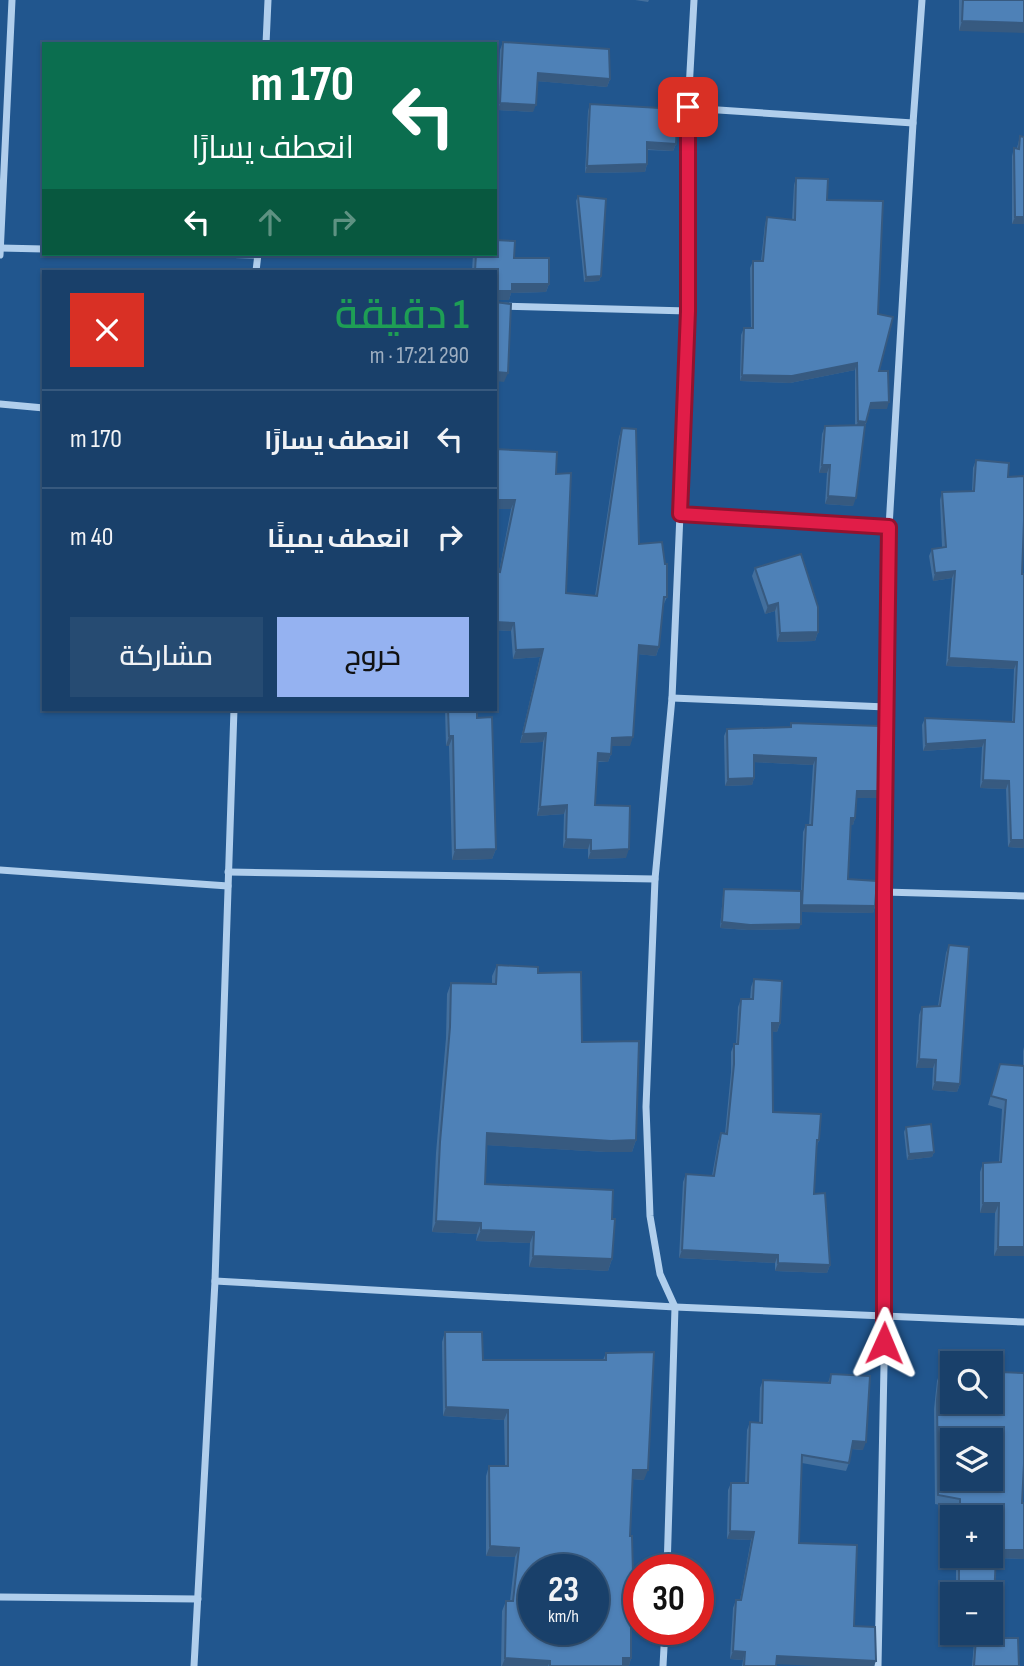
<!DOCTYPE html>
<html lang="ar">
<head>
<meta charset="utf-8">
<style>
  :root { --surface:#19406a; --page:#264b72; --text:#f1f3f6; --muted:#9fafc1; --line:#37597e; --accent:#95b2f1 }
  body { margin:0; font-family:"Sofia Sans Condensed",Cairo,sans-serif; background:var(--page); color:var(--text); direction:rtl; height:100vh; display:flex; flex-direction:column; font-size:26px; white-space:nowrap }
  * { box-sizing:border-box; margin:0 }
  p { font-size:23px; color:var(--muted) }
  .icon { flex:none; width:38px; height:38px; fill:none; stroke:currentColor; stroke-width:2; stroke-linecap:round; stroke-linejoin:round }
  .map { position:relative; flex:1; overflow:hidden; direction:ltr }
  .panel { position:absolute; left:42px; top:270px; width:455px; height:441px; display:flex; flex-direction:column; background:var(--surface); border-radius:0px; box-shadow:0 2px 5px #0004,0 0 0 2px var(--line); direction:rtl }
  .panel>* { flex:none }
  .hud { position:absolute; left:42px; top:42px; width:455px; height:214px; border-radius:0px; box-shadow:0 2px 5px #0004,0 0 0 2px var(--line); direction:rtl; background:#0b6e4f; color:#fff; overflow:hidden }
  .fabs { position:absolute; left:940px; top:1351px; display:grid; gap:14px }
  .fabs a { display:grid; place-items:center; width:63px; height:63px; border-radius:0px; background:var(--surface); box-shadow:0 2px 5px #0004,0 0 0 2px var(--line); font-size:35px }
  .speed { position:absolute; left:518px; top:1554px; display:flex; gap:14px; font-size:35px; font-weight:700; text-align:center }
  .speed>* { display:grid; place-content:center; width:91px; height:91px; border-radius:50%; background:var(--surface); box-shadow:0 2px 5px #0004,0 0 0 2px var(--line); line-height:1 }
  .speed small { font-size:18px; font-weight:400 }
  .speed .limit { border:10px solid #d22; background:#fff; color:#111 }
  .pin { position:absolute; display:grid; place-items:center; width:60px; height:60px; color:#fff; margin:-30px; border-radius:14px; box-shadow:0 4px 10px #0006 }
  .me { position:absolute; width:77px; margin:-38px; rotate:1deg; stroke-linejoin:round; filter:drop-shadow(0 0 5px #0008) }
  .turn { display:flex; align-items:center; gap:24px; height:147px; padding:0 28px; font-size:32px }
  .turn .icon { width:91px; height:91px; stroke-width:2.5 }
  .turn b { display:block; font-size:49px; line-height:60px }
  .lanes { display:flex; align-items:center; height:66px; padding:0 28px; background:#0003; justify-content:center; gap:35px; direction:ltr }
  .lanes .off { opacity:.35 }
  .round { display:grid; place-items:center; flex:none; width:74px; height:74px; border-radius:0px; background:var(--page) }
  .head { display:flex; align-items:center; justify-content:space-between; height:119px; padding:0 28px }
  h1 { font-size:42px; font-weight:600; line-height:52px; color:#1e9e55 }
  .primary-button { display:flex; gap:14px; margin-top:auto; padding:14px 28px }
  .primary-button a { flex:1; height:80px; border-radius:0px; background:var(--accent); color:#111; font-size:28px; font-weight:600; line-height:80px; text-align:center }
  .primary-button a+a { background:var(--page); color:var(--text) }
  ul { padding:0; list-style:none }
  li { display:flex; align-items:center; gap:21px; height:98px; padding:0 28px; border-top:2px solid var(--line) }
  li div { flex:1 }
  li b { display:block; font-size:26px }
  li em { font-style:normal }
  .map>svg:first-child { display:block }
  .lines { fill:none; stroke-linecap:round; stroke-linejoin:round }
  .street { stroke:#b0ceec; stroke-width:7 }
  .wall { fill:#436f9d }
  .shaded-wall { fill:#375a80 }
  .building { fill:#4e81b7; stroke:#375a80; stroke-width:2; fill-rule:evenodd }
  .route-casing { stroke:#92132f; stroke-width:18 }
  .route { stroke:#e11d48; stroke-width:12 }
</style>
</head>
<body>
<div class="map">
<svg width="1024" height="1666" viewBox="0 0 1024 1666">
  <rect width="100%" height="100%" fill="#21568e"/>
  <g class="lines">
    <!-- street -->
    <g class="street">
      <polyline points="266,44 268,0"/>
      <polyline points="688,108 913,123"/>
      <polyline points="0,248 44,249"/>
      <polyline points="213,254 257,255"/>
      <polyline points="0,255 12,0"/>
      <polyline points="256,271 258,254"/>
      <polyline points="495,306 688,311"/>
      <polyline points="0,404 44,408"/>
      <polyline points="680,514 889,527"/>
      <polyline points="672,698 886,707"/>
      <polyline points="0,870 228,886"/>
      <polyline points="228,872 655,879"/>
      <polyline points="884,892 1024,896"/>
      <polyline points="215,1281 675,1307 1024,1322"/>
      <polyline points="667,1570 675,1307 660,1274 650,1216 646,1107 655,879 672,698 680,514 688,311 688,108 694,0"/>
      <polyline points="0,1597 198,1599"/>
      <polyline points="194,1666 215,1281 234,709"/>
      <polyline points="663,1666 665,1629"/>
      <polyline points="878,1666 885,1316 884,892 889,527 913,123 922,0"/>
    </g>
  </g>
  <!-- wall -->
  <g class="wall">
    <polygon points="635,0 649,0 648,2"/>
    <polygon points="959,0 1024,0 959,31"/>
    <polygon points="503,42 610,79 607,87 537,81 533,112 498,110 500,50"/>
    <polygon points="590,104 676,144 673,151 647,150 647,164 645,172 585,173 588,111"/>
    <polygon points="1020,136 1024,224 1012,224 1012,156 1014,148 1017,148"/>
    <polygon points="796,178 827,200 878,314 879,371 887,409 870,409 865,427 853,506 825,504 827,473 819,473 822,434 825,426 855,425 855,370 790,383 740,381 741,335 744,328 751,328 750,268 753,261 761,261 765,224 767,217 792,220 794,185"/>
    <polygon points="578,196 601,276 599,281 584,282 576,201"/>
    <polygon points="473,254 495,254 514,258 549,284 546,292 511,293 509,300 495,300 495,271 472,271"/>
    <polygon points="622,428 639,544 667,597 663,606 659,647 656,656 638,654 630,746 612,746 611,754 608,762 598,762 595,805 626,858 588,859 588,849 563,848 564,814 537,816 543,742 520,743 540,657 513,659 511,631 495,630 495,571 499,572 511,509 495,509 556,474 566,593 595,596 619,437"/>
    <polygon points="976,460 1008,477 1023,528 1022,574 1024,848 1008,847 1006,789 980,788 982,747 923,751 922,725 925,718 1012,722 1014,669 946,666 952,578 933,581 929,556 932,549 942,547 940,500 942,492 972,491 973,468"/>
    <polygon points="755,568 818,632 815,641 777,642 775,611 765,614 752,576"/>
    <polygon points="445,709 477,709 477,718 496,849 492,859 452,860 449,746 446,746"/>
    <polygon points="791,723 878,798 857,798 855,818 853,825 850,825 848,879 875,906 873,913 801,912 799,929 748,930 720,928 723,895 724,889 801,891 803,832 806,825 809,825 813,765 754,762 754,778 752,785 725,786 724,736 727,729 790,728"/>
    <polygon points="949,945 960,1084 957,1092 932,1090 933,1068 916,1068 919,1015 922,1007 938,1006 946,953"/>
    <polygon points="497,965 538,973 582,1042 636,1140 632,1152 606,1152 487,1145 485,1184 612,1219 612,1259 608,1271 529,1267 530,1243 476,1241 477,1234 432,1232 436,1153 446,1038 447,994 451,983 492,984 492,976"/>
    <polygon points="754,979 780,1023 777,1032 772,1031 773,1112 819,1140 817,1146 814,1194 830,1265 827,1273 775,1271 775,1263 679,1258 683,1182 686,1174 712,1176 718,1142 721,1133 725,1134 731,1072 731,1052 734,1044 736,1044 738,1007 741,999 750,999 751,987"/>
    <polygon points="1024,1047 1024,1256 994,1256 995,1213 980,1213 980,1172 983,1163 999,1162 1002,1109 988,1105 1000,1064 1023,1066 1023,1051"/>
    <polygon points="906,1127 934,1152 932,1157 907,1160 904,1132"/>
    <polygon points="445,1332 483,1360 603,1360 606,1353 644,1480 632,1479 630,1536 631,1658 629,1666 501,1666 502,1611 506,1601 510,1601 515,1557 486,1556 486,1476 489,1466 505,1466 504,1420 443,1416 442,1342"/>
    <polygon points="940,1372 998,1377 1000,1372 1022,1503 1024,1503 1024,1559 998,1558 996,1564 991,1607 990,1594 956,1594 956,1556 990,1556 990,1517 957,1517 957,1508 935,1504 934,1409 937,1381"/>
    <polygon points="831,1374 863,1450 852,1449 849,1463 846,1471 802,1463 776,1666 742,1666 743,1660 730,1659 733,1608 736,1600 740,1600 751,1540 727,1539 728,1490 731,1483 745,1483 747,1430 750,1422 759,1422 760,1388 763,1380 828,1383"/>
    <polygon points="976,1638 1019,1666 972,1666 974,1643"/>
  </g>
  <!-- shaded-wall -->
  <g class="shaded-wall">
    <polygon points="962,21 1024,23 1024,33 959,31"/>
    <polygon points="538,73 610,79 607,87 535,81"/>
    <polygon points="500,103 536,105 533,112 498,110"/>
    <polygon points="647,142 676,144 673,151 644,149"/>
    <polygon points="647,164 645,172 585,173 587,166"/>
    <polygon points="1015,217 1024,217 1024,224 1012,224"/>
    <polygon points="601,276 599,281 584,282 586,277"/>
    <polygon points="512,284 549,284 546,292 511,293 509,300 495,300 495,293"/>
    <polygon points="857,363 855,370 790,383 740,381 742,375"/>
    <polygon points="495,372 508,373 504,382 495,381"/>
    <polygon points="889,402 887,409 869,409 871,403"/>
    <polygon points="858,421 866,422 864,429 856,428"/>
    <polygon points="822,465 830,465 827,473 819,473"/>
    <polygon points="828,496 856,498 853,506 825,504"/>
    <polygon points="495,500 515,500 511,509 495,509"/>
    <polygon points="955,571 952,578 933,581 935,573"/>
    <polygon points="778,603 775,611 765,614 768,606"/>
    <polygon points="495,622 514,623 511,631 495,630"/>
    <polygon points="818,632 815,641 777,642 780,633"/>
    <polygon points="639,645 659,647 656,656 636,654"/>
    <polygon points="543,649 540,657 513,659 516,650"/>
    <polygon points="949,658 1017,662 1014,669 946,666"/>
    <polygon points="546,733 543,742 520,743 523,734"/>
    <polygon points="449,736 453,736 449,746 446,746"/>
    <polygon points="633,737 630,746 609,746 612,738"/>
    <polygon points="985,740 982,747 923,751 926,744"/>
    <polygon points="598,753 611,754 608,762 595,761"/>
    <polygon points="754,755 816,758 813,765 751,762"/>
    <polygon points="754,778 752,785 725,786 728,779"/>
    <polygon points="983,780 1009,781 1006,789 980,788"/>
    <polygon points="857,791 881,791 878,798 855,798"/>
    <polygon points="567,805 564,814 537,816 540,807"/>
    <polygon points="851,818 855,818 853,825 848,825"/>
    <polygon points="566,839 591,840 588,849 563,848"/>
    <polygon points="1011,840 1024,840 1024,848 1008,847"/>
    <polygon points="496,849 492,859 452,860 455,850"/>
    <polygon points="629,849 626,858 588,859 591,851"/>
    <polygon points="802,905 875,906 873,913 800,912"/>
    <polygon points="722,922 801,924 799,929 748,930 720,928"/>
    <polygon points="772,1023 780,1023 777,1032 768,1031"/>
    <polygon points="919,1059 936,1060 933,1068 916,1068"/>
    <polygon points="935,1082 960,1084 957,1092 932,1090"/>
    <polygon points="487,1133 636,1140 632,1152 606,1152 483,1145"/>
    <polygon points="934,1152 932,1157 907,1160 909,1154"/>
    <polygon points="983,1203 999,1203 995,1213 980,1213"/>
    <polygon points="436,1221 481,1223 477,1234 432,1232"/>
    <polygon points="481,1230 534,1232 530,1243 476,1241"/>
    <polygon points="998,1247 1024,1247 1024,1256 994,1256"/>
    <polygon points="682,1250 778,1255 775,1263 679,1258"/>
    <polygon points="533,1256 612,1259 608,1271 529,1267"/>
    <polygon points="778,1263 830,1265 827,1273 775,1271"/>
    <polygon points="446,1407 508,1410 504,1420 443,1416"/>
    <polygon points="853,1441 866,1442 863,1450 850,1449"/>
    <polygon points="633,1470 648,1470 644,1480 629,1479"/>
    <polygon points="730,1531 754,1532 751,1540 727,1539"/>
    <polygon points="490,1546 519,1548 515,1557 486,1556"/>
    <polygon points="999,1550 1024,1550 1024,1559 998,1558 996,1566 993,1566"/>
    <polygon points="990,1598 994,1598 991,1607 990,1607"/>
    <polygon points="631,1604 639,1604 639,1614 628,1613"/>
    <polygon points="733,1651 745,1652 743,1660 730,1659"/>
    <polygon points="777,1656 876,1661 874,1666 817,1666 774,1664"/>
    <polygon points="505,1658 550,1661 548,1666 502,1666"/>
    <polygon points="623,1658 631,1658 629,1666 621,1666"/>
  </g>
  <!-- building -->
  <g class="building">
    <polygon points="963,0 1024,0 1024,23 962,21"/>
    <polygon points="503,42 609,49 610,79 538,73 536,105 500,103"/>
    <polygon points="590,104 678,109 676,144 647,142 647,164 587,166"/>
    <polygon points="1020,136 1024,137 1024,217 1015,217 1014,148 1019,149"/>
    <polygon points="796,178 828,179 827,200 883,201 878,314 893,317 879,371 888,371 889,402 871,403 866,422 858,421 857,363 792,376 742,375 744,328 753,328 753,261 763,261 767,217 795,220"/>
    <polygon points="578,196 606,199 601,276 586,277"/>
    <polygon points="495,240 515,241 514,258 549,258 549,284 512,284 512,291 498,291 495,293 495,271 475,271 476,254 495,254"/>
    <polygon points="495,302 511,304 508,373 495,372"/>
    <polygon points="865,425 856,498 828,496 830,465 822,465 825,426"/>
    <polygon points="622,428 636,429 639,544 662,542 665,564 667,564 667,597 664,597 659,647 639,645 633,737 612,738 611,754 598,753 595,805 630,806 629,849 591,851 591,840 566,839 567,805 540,807 546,733 523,734 543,649 516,650 514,623 495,622 495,571 500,572 515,500 495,500 495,449 557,452 556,474 571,473 566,593 597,596"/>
    <polygon points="976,460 1009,463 1008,477 1024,476 1024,521 1022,574 1024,574 1024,840 1011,840 1009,781 983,780 985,740 926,744 925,718 1014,722 1017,662 949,658 955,571 935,573 932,549 946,547 942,492 974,491"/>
    <polygon points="801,554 818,607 818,632 780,633 778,603 768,606 755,568"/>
    <polygon points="448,709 477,709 477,718 492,717 496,849 455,850 453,736 449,736"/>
    <polygon points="791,723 880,726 881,791 857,791 855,818 851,818 848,879 877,881 875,906 802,905 806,825 812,825 816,758 754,755 754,778 728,779 727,729 791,727"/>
    <polygon points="724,889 801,891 801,924 750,925 722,922"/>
    <polygon points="949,945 969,947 960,1084 935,1082 936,1060 919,1059 922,1007 940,1006"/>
    <polygon points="497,965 538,967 538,973 581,972 582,1042 639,1041 636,1140 611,1141 487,1133 485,1184 613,1190 612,1219 615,1219 612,1259 533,1256 534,1232 481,1230 481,1223 436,1221 440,1142 450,1027 451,983 496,984"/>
    <polygon points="754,979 782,981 780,1023 772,1023 773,1112 821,1114 819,1140 817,1140 814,1194 825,1193 830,1265 778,1263 778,1255 682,1250 686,1174 714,1176 721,1133 727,1134 734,1064 734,1044 738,1044 741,999 753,999"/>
    <polygon points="1000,1064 1024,1066 1024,1247 998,1247 999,1203 983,1203 983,1163 1001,1162 1006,1100 991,1096"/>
    <polygon points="931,1124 934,1152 909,1154 906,1127"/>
    <path d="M445 1332H482L483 1360H606V1353L654 1352 648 1470H633L630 1536H632L633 1573H639V1604H631V1658H623V1666H550V1661L505 1658 506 1601H513L519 1548 490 1546 489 1466H508V1410L446 1407ZM534 1570H593V1629H534Z"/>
    <path d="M940 1372 952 1373V1402H990V1376L1000 1377V1372L1024 1373V1464L1022 1503H1024V1550H999V1557H996L994 1598H990V1594H959V1556H990V1517H960V1499L938 1495 937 1400ZM952 1440H990V1479H952Z"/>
    <polygon points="831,1374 870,1376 866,1442 853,1441 849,1463 802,1455 799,1543 857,1545 854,1626 875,1627 876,1661 777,1656 776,1666 744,1666 745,1652 733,1651 736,1600 741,1600 754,1532 730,1531 731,1483 748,1483 750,1422 762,1423 763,1380 830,1383"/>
    <polygon points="976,1638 1018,1638 1019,1666 974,1666"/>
  </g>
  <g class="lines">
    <defs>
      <polyline id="route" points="688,107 688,311 680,514 889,527 884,892 884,1343"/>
    </defs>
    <!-- route casing -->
    <use href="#route" class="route-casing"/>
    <!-- route -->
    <use href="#route" class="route"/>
  </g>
</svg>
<div class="fabs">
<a><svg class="icon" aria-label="search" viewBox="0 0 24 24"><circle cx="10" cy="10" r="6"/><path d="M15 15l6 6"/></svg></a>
<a><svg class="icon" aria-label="layers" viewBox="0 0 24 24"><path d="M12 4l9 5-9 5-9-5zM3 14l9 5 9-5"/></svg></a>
<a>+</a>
<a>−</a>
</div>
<div class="speed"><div>23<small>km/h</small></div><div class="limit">30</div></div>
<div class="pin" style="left:688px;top:107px;background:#d93025"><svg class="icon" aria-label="arrive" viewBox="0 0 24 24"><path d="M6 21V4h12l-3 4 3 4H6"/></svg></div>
<svg class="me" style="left:884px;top:1343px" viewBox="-20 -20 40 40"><path d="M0-17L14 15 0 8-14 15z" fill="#e11d48" stroke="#fff" stroke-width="4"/></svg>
<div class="hud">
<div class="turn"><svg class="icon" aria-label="left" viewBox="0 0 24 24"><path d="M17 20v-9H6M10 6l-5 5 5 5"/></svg><div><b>170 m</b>انعطف يسارًا</div></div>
<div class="lanes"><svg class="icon" aria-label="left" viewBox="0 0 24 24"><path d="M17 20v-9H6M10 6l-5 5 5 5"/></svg><svg class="icon off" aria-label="ahead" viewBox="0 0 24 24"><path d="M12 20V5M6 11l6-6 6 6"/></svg><svg class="icon off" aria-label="right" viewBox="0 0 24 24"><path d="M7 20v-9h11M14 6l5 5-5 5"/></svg></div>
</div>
<section class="panel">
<div class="head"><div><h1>1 دقيقة</h1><p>290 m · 17:21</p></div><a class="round" style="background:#d93025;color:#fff"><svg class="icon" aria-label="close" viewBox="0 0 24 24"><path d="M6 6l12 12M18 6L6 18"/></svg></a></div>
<ul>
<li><svg class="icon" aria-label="left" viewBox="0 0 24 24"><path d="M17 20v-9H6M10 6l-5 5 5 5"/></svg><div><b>انعطف يسارًا</b></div><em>170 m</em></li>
<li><svg class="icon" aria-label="right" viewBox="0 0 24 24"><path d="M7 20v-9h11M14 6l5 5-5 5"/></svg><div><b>انعطف يمينًا</b></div><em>40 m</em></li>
</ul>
<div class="primary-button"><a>خروج</a><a>مشاركة</a></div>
</section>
</div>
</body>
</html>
